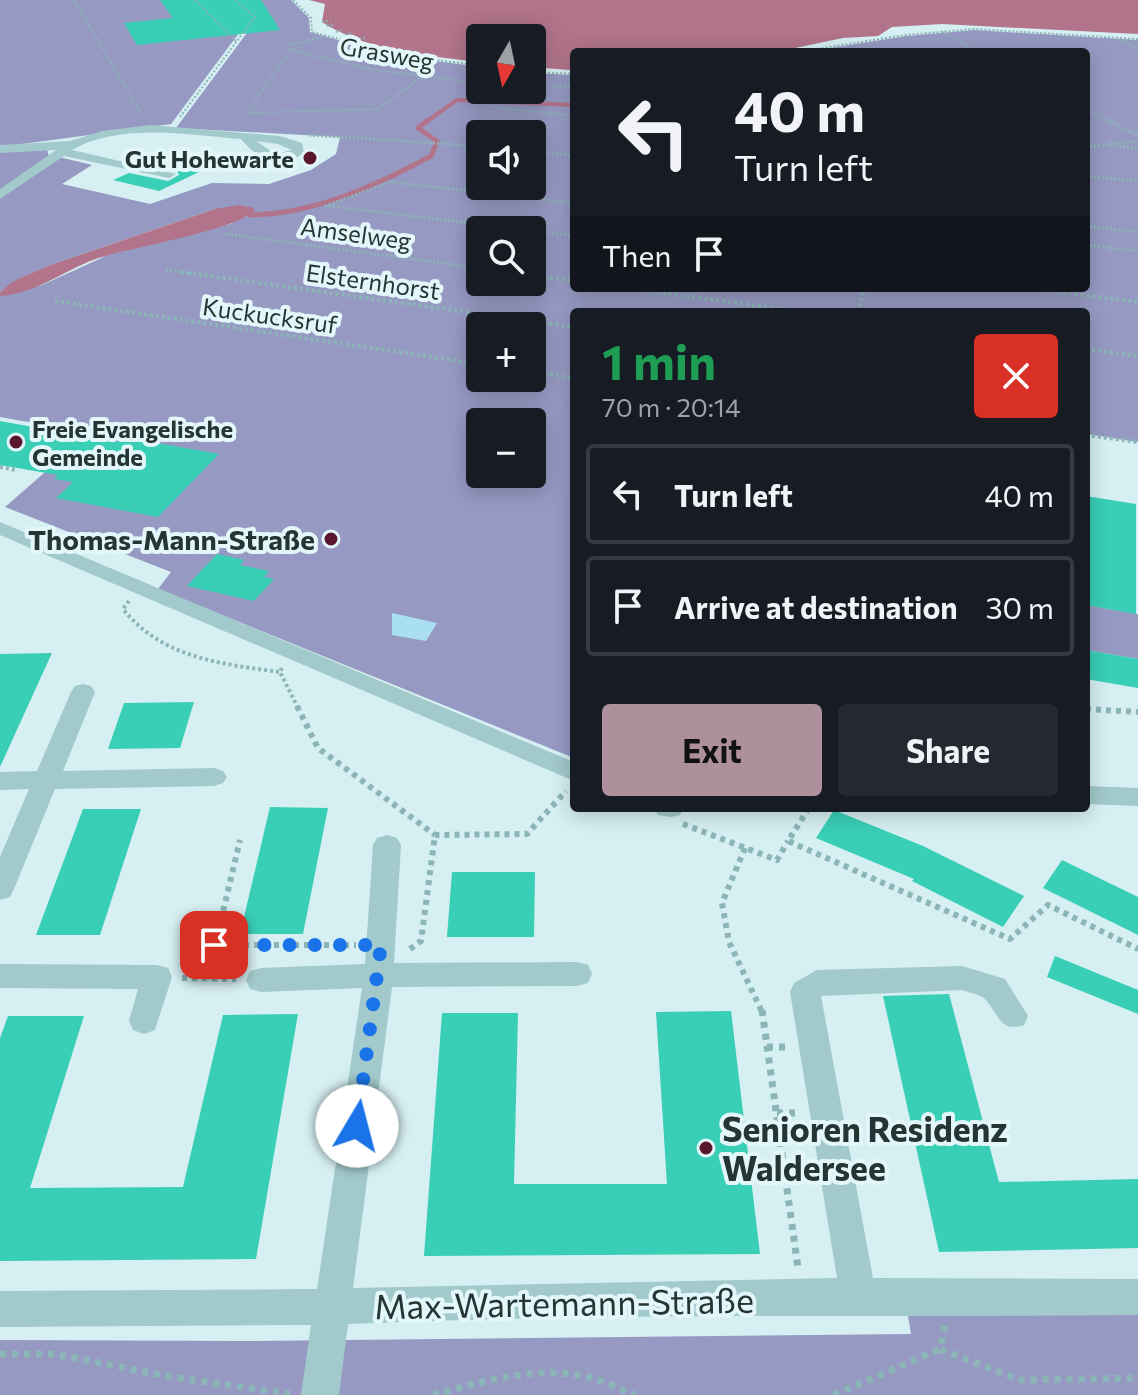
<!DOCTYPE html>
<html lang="en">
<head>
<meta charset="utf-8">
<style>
  :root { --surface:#171b24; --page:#242831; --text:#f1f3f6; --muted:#9ea1a6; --line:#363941; --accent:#ad909c }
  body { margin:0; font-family:Commissioner,sans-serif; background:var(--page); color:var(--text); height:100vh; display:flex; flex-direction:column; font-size:30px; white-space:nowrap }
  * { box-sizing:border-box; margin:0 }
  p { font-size:26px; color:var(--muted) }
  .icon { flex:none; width:44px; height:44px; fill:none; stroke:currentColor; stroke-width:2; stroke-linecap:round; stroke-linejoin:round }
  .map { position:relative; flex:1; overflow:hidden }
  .drawer { position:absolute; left:570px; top:308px; width:520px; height:504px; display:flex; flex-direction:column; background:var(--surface); border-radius:8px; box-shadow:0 4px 20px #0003 }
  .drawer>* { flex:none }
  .top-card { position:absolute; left:570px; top:48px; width:520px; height:244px; border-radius:8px; box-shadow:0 4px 20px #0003; background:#171b24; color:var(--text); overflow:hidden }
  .needle { width:52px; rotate:189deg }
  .tools { position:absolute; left:466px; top:24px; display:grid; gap:16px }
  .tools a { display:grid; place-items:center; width:80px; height:80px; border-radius:8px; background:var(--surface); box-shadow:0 4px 20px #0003; font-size:40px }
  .pin { position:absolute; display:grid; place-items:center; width:68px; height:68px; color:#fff; margin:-34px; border-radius:16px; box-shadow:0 4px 12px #0006 }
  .me { position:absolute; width:88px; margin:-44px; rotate:8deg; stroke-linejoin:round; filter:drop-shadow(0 0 6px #0008) }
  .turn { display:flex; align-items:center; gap:28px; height:168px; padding:0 32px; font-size:36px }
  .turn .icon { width:104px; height:104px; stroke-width:2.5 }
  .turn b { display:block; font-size:56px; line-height:68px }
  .then { display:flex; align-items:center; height:76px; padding:0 32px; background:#0003; gap:16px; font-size:30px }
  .round { display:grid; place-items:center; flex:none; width:84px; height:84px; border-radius:8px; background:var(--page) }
  .head { display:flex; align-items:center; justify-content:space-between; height:136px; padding:0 32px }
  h1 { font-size:48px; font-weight:700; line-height:60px; color:#1e9e55 }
  .primary-button { display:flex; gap:16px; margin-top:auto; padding:16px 32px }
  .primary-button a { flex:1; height:92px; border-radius:8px; background:var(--accent); color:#111; font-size:32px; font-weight:700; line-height:92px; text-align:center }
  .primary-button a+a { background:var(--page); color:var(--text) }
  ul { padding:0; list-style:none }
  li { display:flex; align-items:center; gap:24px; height:100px; margin:0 16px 12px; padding:0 16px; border:4px solid var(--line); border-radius:8px }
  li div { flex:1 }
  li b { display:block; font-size:30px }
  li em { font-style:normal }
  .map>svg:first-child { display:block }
  .green { fill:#9699c2; fill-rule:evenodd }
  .sand { fill:#aadff1 }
  .water { fill:#b1748a }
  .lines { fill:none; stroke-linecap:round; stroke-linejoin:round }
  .stream-far1 { stroke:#b1748a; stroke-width:4 }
  .stream { stroke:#b1748a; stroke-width:5 }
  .building { fill:#39ceb6 }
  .path-far4 { stroke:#8cb5b7; stroke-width:2; stroke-dasharray:2 2; stroke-linecap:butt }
  .path-far3 { stroke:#8cb5b7; stroke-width:3; stroke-dasharray:2 2; stroke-linecap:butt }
  .path-far2 { stroke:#8cb5b7; stroke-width:4; stroke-dasharray:3 3; stroke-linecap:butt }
  .path-far1 { stroke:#8cb5b7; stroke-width:6; stroke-dasharray:5 5; stroke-linecap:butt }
  .path { stroke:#8cb5b7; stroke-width:7; stroke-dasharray:6 6; stroke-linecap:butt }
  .minor { fill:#a2c9cb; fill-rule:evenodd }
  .route { stroke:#1a73e8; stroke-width:14; stroke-dasharray:0 25.2 }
  .poi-dot { fill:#59182e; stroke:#e3f7fa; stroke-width:3 }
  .labels { text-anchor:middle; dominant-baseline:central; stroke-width:8; stroke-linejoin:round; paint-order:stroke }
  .far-street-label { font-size:24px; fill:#253533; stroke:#e3f7fa }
  .far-poi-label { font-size:24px; font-weight:bold; fill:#253533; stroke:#e3f7fa; text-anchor:end }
  .poi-label { font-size:28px; font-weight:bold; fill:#253533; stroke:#e3f7fa; text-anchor:end }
  .near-poi-label { font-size:34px; font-weight:bold; fill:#253533; stroke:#e3f7fa; text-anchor:start }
  .near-street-label { font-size:34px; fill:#253533; stroke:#e3f7fa }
</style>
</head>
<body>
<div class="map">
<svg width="1138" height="1395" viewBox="0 0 1138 1395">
  <rect width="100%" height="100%" fill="#d6eff2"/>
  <!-- green -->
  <g class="green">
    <polygon points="0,0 232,0 251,17 171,124 0,147"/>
    <path d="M239 0H291L309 18 310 32 392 55 480 67V90H532V73L574 75V288H1086V52H805L906 36 974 30 1138 40V442L1086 434V312H574V758L158 589 171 572 5 507 90 433 0 417V296L42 285 108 255 233 223 215 209 50 265 15 281 0 292V198L59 157 92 165 62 184 150 204 212 183 269 184 311 170 336 154 340 137 176 128 258 18ZM480 134H532V186H480ZM480 230H532V282H480ZM480 326H532V378H480ZM480 422H532V474H480Z"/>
    <polygon points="47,149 49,157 0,191 0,151"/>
    <polygon points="1086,605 1138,614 1138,659 1086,650"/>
    <polygon points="1138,1296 1138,1395 0,1395 0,1340 245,1341 911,1334 906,1304"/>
  </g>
  <!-- sand -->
  <polygon class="sand" points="392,613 437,623 426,641 392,635"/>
  <!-- water -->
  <g class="water">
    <path d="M309 0H1138V34L942 24 892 27 878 36 843 38 776 52H574V70H569L532 67V38H480V62C428 56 367 51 322 22L325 4Z"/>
    <path d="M239 205 254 208V211C231 232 129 247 93 260 62 272 34 294 0 296V292L14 281 50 265 215 209Z"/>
  </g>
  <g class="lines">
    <!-- stream-far1 -->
    <polyline class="stream-far1" points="426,122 457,100 574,105"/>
    <!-- stream -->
    <g class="stream">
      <polyline points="428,120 418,128 437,141"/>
      <path d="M250 215C315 214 375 186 431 156L437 142"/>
    </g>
  </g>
  <!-- building -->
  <g class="building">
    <polygon points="160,0 261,0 280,30 137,45 124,23 173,18"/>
    <polygon points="153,162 199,172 159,191 113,180 129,173 168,181 179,175 177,171 148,164"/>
    <polygon points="0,421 117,442 123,437 219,454 158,517 56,498 73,482 54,479 58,475 0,465"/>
    <polygon points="1086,496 1136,504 1136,614 1086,605"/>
    <polygon points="217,554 244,560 240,565 269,571 264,577 274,579 254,601 187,586"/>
    <polygon points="1086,650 1138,659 1138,688 1086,679"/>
    <polygon points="52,653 41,677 0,767 0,654"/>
    <polygon points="194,702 180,748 108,749 124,703"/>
    <polygon points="270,807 328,808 303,934 240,934"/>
    <polygon points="83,809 141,809 100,935 36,935"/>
    <polygon points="834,810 923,846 1024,896 1003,927 912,881 914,879 816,838"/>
    <polygon points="1062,860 1138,897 1138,935 1043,888"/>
    <polygon points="452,872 535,872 534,937 447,937"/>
    <polygon points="1055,956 1138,990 1138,1014 1047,977"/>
    <polygon points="949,994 999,1182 1138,1179 1138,1248 939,1252 883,996"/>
    <polygon points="731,1011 760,1254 424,1256 442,1013 518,1013 514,1184 667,1184 656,1012"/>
    <polygon points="298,1014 256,1259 0,1261 0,1038 8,1016 84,1016 30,1188 183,1187 223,1015"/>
  </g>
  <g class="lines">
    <!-- path-far4 -->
    <g class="path-far4">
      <polyline points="74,0 141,114"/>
      <polyline points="195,0 236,41"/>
      <polyline points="293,0 311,18 312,32 401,55 480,66"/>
      <polyline points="322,22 331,21"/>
      <polyline points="327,26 333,25"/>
      <polyline points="336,32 342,30"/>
      <polyline points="942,32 980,52"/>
      <polyline points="345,35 351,33"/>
      <polyline points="359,39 365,38"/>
      <polyline points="1117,39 1138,48"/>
      <polyline points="290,50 374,70 480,83"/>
      <polyline points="798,52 905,35 973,29 1138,39"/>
      <polyline points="532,72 574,74"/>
      <polyline points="532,86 574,87"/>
      <polyline points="486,106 574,116"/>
      <polyline points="1086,109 1111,122"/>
      <polyline points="247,113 378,109 422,77"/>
      <polyline points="247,113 290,50 290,45 322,37"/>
      <polyline points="180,117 255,17 235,0"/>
    </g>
    <!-- path-far3 -->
    <g class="path-far3">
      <polyline points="1107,120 1138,136"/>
      <polyline points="309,135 480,146"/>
      <polyline points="1115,146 1138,148"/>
      <polyline points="1086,147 1138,141"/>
      <polyline points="532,151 574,156"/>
      <polyline points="1086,176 1138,181"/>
      <polyline points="325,206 390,182 574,203"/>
      <polyline points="329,206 526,230"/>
      <polyline points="1086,226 1138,232"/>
      <polyline points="532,231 574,236"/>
      <polyline points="227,234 480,268"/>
      <polyline points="1086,245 1138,251"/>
      <polyline points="166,270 195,274"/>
    </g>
    <!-- path-far2 -->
    <g class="path-far2">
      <polyline points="181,272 574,327"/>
      <polyline points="532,275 574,281"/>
      <polyline points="627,288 804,312"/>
      <polyline points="1027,288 1138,302"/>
      <polyline points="55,301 480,364"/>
      <polyline points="857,312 865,288"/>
      <polyline points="1086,349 1138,356"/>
      <polyline points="532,372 574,378"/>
      <polyline points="1086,435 1138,442"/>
      <polyline points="0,467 16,470"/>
      <path d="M129 601 123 609C162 658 221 664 280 672"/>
      <polyline points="282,668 280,672 298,708"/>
    </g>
    <!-- path-far1 -->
    <g class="path-far1">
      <polyline points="297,706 318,748 435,835"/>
      <polyline points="1086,709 1138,712"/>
      <polyline points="809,808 788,841 1010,939 1048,905 1138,949"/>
      <polyline points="683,824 777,860 788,841"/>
      <polyline points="745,848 722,903 729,942 762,1012"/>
      <polyline points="214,945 356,945"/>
      <polyline points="410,949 421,941 435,835 527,834 566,791"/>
      <polyline points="182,978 236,979"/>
      <polyline points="207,979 240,840"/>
    </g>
    <!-- path -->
    <g class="path">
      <polyline points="762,1010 798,1268"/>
      <polyline points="767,1047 786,1047"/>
      <polyline points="777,1113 800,1113"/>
      <polyline points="785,1172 808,1172"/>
      <polyline points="945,1326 940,1349 1020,1380 1138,1378"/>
      <polyline points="0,1354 55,1354 166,1376 290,1394"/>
      <path d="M433 1395C483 1381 536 1365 588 1377 604 1381 620 1389 635 1395"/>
      <polyline points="834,1395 940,1349"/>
    </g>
    <!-- minor -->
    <g class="minor">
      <path d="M150 125 280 136 302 143 304 152C282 171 258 160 241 139 188 135 121 122 72 150L176 174 169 178 64 156 0 199V189L56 150 0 153V145L70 141 102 131ZM256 141 278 144 292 150 275 154Z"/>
      <polygon points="0,522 574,762 574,781 0,535"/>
      <polygon points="83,684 91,686 95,692 63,771 214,768 223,771 227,777 223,783 214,786 55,789 14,889 10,897 0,900 0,857 29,789 0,790 0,772 37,771 71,692 75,686"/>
      <polygon points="1086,786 1138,788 1138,806 1086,804"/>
      <polygon points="654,808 684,808 680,815 671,817 658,815"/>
      <path d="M387 835 397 838 401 845 394 963 577 962 588 965 592 974 588 983 577 986 392 987 353 1288 837 1278 790 992 794 983 817 970 962 966 1005 979 1028 1016 1024 1025C1000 1033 999 1015 986 1000 980 994 970 993 962 990L821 996 873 1278 1138 1279V1315C875 1318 611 1312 348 1324L339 1395H301L311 1325 0 1327V1291L317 1289 362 988 261 992 250 989 246 980 250 971 261 968 365 964 373 845 377 838Z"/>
      <polygon points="0,964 157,965 168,968 172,977 155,1030 144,1034 133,1030 129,1021 138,989 0,988"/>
    </g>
  </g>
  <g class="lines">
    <!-- route -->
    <polyline class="route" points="214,945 381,945 357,1126"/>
  </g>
  <!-- markers -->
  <g class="poi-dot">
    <circle cx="310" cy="158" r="8"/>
    <circle cx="16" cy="442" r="8"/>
    <circle cx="331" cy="539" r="8"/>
    <circle cx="706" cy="1148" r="8"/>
  </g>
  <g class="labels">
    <!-- far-street labels -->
    <g class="far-street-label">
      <text transform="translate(387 53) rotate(10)">Grasweg</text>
      <text transform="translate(356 233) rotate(8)">Amselweg</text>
      <text transform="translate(373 281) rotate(8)">Elsternhorst</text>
      <text transform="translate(270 315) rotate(8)">Kuckucksruf</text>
    </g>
    <!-- far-poi labels -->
    <g class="far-poi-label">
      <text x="294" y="158">Gut Hohewarte</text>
      <text x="32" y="428" text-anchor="start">Freie Evangelische<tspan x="32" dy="28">Gemeinde</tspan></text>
    </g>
    <!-- poi labels -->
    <g class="poi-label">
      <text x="315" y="539">Thomas-Mann-Straße</text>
    </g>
    <!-- near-poi labels -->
    <g class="near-poi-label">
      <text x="722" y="1128">Senioren Residenz<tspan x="722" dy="39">Waldersee</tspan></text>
    </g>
    <!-- near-street labels -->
    <g class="near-street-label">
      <text transform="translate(564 1302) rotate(-1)">Max-Wartemann-Straße</text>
    </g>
  </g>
</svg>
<div class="tools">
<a><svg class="needle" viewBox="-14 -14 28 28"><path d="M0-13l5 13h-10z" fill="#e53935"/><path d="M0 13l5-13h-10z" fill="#9ea1a6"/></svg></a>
<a><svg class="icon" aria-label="sound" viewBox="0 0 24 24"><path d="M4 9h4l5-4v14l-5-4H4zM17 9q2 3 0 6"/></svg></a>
<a><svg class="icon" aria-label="search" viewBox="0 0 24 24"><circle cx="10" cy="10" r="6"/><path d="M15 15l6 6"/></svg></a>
<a>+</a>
<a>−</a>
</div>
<div class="pin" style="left:214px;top:945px;background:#d93025"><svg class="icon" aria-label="arrive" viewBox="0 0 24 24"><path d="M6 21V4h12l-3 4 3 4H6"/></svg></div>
<svg class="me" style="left:357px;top:1126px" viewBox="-20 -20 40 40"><circle r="19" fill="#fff"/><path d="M0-13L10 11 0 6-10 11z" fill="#1a73e8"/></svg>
<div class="top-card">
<div class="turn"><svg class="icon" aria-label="left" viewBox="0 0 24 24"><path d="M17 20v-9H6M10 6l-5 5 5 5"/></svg><div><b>40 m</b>Turn left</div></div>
<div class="then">Then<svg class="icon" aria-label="arrive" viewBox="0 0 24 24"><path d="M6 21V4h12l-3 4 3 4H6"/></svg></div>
</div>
<section class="drawer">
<div class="head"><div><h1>1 min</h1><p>70 m · 20:14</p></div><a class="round" style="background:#d93025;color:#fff"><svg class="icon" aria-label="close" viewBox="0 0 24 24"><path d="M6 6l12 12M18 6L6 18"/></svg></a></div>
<ul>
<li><svg class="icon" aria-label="left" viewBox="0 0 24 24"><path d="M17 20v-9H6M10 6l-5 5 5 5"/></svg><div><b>Turn left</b></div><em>40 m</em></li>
<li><svg class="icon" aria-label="arrive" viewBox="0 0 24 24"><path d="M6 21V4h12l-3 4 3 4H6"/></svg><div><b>Arrive at destination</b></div><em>30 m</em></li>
</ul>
<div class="primary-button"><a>Exit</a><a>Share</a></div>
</section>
</div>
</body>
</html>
